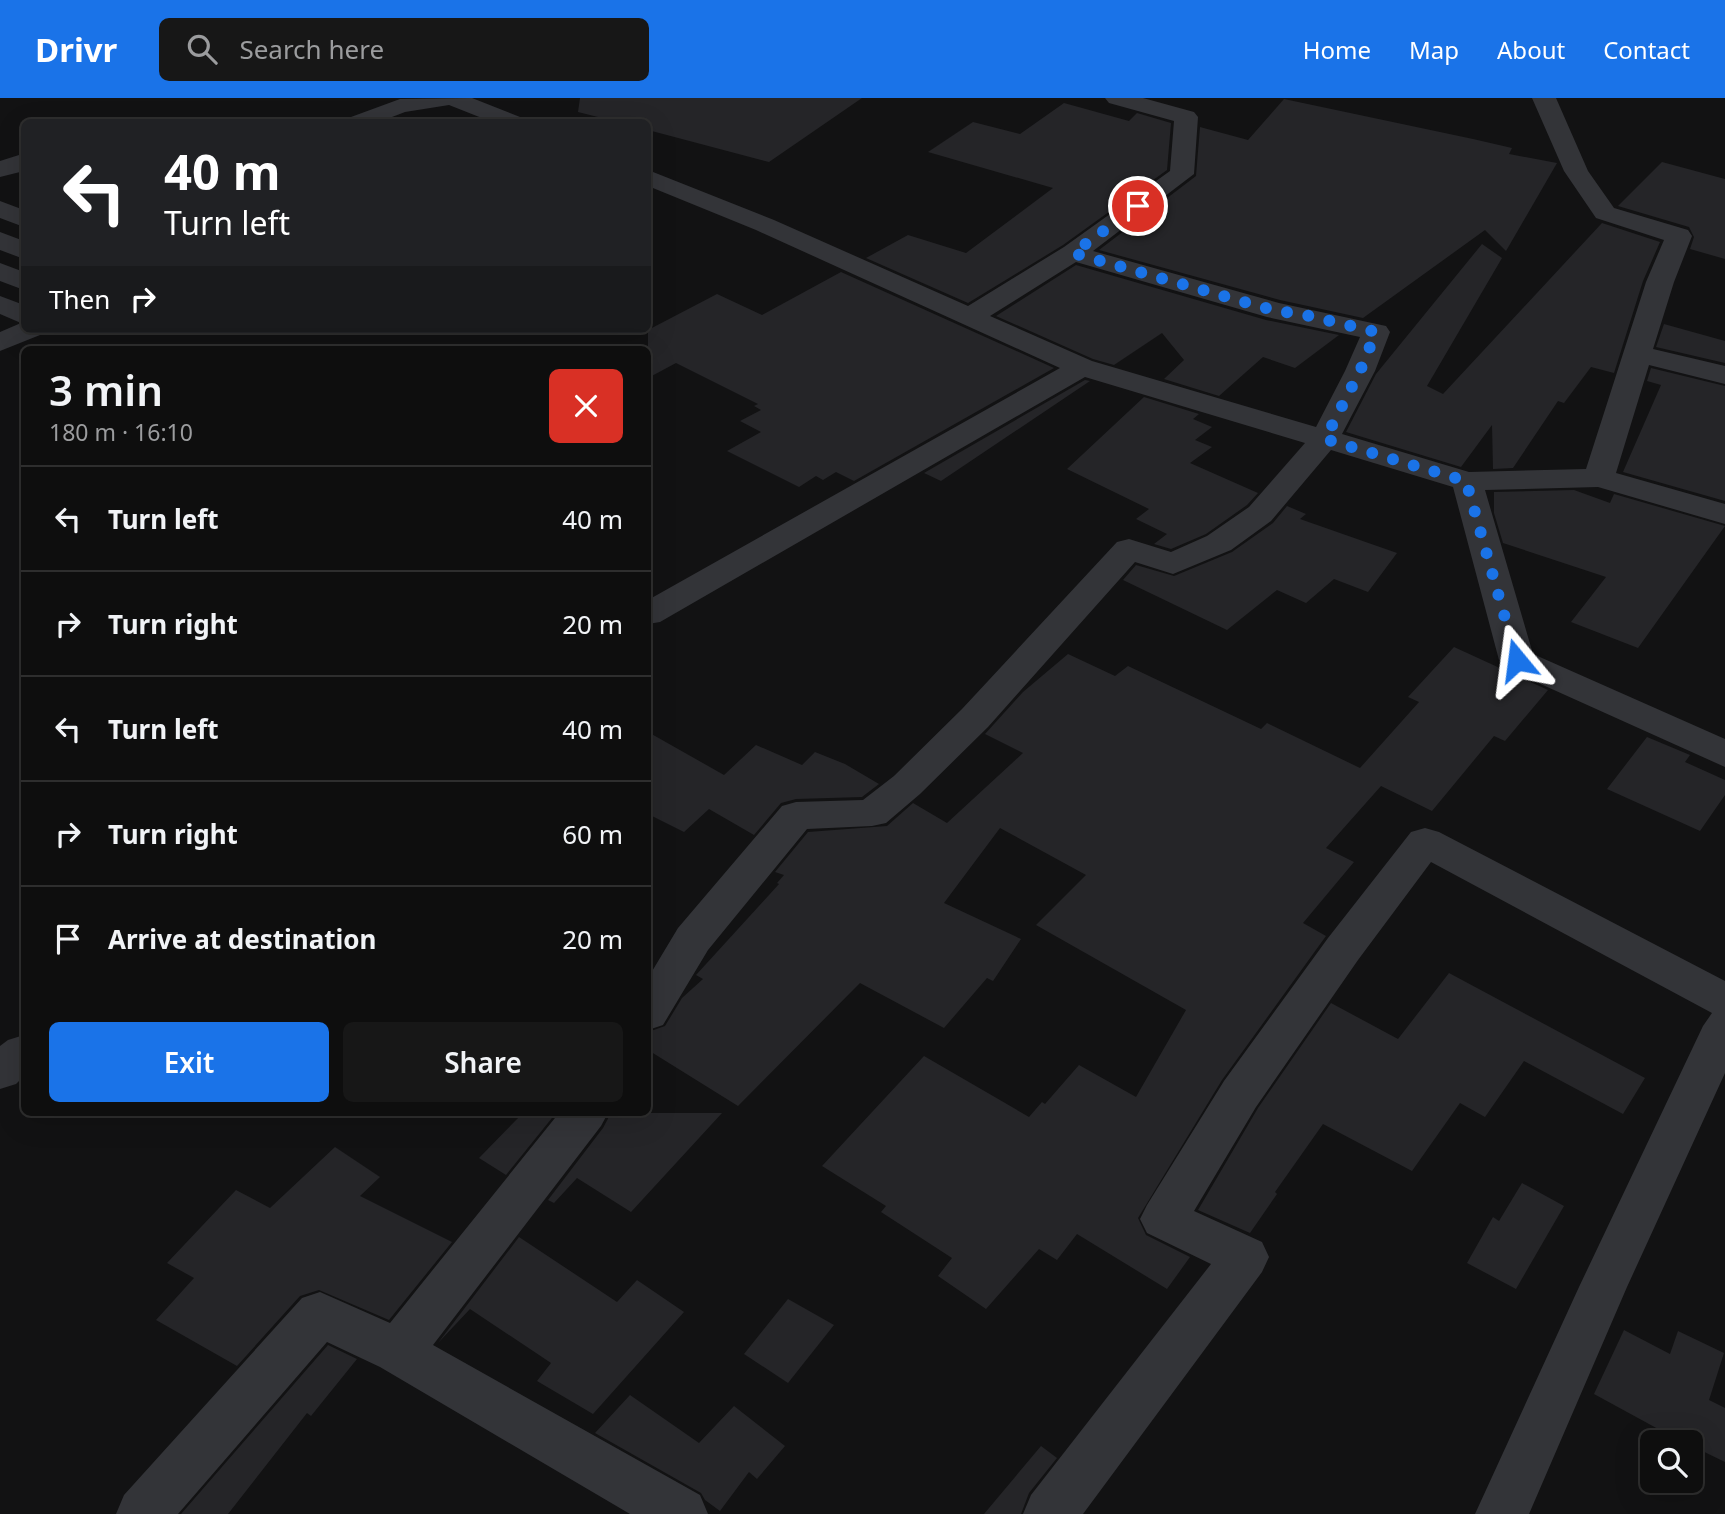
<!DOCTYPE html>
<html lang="en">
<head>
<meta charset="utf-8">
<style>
  :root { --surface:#0e0e0e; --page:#171717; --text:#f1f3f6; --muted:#9b9c9e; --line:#2e2e2e; --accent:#1a73e8 }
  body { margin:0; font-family:"Noto Sans",sans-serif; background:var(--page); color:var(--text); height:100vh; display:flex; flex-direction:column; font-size:26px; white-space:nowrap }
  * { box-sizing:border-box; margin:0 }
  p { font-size:23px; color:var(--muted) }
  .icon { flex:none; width:38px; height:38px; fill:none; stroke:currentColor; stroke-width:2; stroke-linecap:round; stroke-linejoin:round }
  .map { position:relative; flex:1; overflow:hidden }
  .panel { position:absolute; left:21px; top:248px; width:630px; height:770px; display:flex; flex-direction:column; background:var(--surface); border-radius:10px; box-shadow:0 7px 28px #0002,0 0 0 2px var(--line) }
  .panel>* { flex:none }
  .banner { position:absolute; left:21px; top:21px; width:630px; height:214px; border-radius:10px; box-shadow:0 7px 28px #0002,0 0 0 2px var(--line); background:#202124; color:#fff; overflow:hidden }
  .fabs { position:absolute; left:1640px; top:1332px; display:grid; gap:14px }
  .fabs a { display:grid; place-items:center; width:63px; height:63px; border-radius:10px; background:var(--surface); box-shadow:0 7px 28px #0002,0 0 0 2px var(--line); font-size:35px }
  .pin { position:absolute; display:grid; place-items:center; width:60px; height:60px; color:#fff; margin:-30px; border:4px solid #fff; border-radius:50%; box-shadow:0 2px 7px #0007 }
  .me { position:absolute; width:77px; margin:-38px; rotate:344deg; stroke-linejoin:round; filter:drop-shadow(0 0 5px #0008) }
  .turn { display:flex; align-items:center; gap:24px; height:147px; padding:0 28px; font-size:32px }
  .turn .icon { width:91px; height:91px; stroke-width:2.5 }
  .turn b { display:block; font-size:49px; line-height:60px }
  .then { display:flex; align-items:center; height:66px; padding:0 28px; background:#0003; gap:14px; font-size:26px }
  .round { display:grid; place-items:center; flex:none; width:74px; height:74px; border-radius:10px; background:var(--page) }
  .headline { display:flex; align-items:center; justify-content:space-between; height:119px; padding:0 28px }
  h1 { font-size:42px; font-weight:600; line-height:52px }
  .action { display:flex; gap:14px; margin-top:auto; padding:14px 28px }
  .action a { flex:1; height:80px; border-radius:10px; background:var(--accent); color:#fff; font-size:28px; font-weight:600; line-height:80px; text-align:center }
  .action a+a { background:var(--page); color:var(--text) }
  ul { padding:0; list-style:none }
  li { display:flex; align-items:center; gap:21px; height:105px; padding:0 28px; border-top:2px solid var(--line) }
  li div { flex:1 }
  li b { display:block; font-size:26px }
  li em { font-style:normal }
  header { display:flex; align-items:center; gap:42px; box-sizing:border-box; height:98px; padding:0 35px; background:var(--accent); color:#fff }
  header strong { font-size:33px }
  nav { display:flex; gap:38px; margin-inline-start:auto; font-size:24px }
  .search { width:490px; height:63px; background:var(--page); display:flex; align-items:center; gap:18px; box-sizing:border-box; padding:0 24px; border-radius:10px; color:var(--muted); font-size:26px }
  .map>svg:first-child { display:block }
  .building { fill:#252528 }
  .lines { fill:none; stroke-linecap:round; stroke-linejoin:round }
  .minor { fill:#333438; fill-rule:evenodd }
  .route { stroke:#1a73e8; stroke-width:12; stroke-dasharray:0 21.6 }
</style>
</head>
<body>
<header>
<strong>Drivr</strong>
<div class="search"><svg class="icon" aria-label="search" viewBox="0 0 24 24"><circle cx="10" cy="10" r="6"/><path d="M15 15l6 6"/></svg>Search here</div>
<nav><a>Home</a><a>Map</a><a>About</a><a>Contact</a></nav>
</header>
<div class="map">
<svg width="1725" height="1416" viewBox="0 0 1725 1416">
  <rect width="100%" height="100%" fill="#121213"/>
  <!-- building -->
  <g class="building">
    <polygon points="580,0 862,0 769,64 648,32 648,24 618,24 578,14"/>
    <polygon points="1284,1 1473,41 1512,50 1509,56 1557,65 1506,153 1485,132 1363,220 1280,202 1099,152 1196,78 1200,29 1248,42"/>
    <polygon points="1064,5 1129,23 1137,15 1171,25 1167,72 1063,147 968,205 866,160 908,137 966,155 1053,90 928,54 973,24 1020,36"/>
    <polygon points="1662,64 1725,81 1725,161 1690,151 1694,139 1689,129 1618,108"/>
    <polygon points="1602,125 1660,144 1643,183 1614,275 1591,269 1564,305 1558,303 1513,370 1493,371 1492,327 1461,369 1346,334 1376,276 1482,146 1502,160 1427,288 1443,296"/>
    <polygon points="1076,167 1266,222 1339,237 1295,270 1263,259 1219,298 1164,281 1184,262 1162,235 1114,267 1093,261 996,218"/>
    <polygon points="841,174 1054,270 854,383 836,374 823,382 816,378 799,389 727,353 761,334 740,323 761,312 754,308 758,306 676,265 648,280 648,232 717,196 762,217"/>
    <polygon points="1664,226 1725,243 1725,265 1656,249"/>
    <polygon points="1651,270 1725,288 1725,403 1623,374 1661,287 1647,283"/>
    <polygon points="1085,282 1090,283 941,383 924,375"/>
    <polygon points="1144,299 1199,316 1193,321 1212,329 1195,342 1212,349 1190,365 1258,395 1247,407 1206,436 1171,451 1154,446 1167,436 1136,421 1149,411 1067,371"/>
    <polygon points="1574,392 1610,405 1614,396 1725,428 1638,550 1571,524 1606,479 1503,445 1494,415 1494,394"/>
    <polygon points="1287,408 1306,416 1300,421 1397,455 1368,494 1334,481 1306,505 1277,492 1227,532 1123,482 1136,467 1174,478 1232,454 1273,425"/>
    <polygon points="1454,549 1548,592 1505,643 1494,638 1432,713 1381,688 1326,750 1354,764 1303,825 1326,838 1222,982 1138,1120 1146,1137 1190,1159 1167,1191 1077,1136 1057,1162 1039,1151 986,1211 938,1178 952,1160 881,1114 886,1108 822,1068 924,958 1029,1019 1042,1004 1045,1006 1079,967 1136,999 1186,912 1036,827 1086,777 1000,730 944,805 1021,841 993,883 987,880 944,930 860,885 738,1008 648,952 648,934 665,928 682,900 703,881 696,877 779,786 777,785 784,777 775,774 808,734 887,728 913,705 947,725 1023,655 985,636 1023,594 1068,556 1115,578 1128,568 1261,631 1267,625 1360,670 1419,604 1408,599"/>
    <polygon points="648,634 724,677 756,647 802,667 815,654 845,666 879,686 862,699 796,701 781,705 754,737 709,711 684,734 648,716"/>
    <polygon points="1647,639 1690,657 1685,664 1725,682 1725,697 1700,733 1607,691"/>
    <polygon points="1449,875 1645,980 1623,1016 1524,963 1485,1019 1460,1005 1412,1073 1323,1026 1275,1094 1277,1096 1250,1135 1198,1112 1258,1010 1331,905 1398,941"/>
    <polygon points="523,1015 556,1015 506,1077 479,1060"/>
    <polygon points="611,1015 722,1015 631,1114 577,1080 554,1105 548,1102 603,1030"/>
    <polygon points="335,1049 380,1079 360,1098 452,1144 389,1222 319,1192 300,1198 237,1268 156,1222 194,1180 167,1165 236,1092 270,1110"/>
    <polygon points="1522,1085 1564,1108 1516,1191 1467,1165 1493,1119 1499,1123"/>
    <polygon points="519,1139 617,1204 637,1182 684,1214 593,1316 537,1283 551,1265 470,1211 438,1245"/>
    <polygon points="788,1201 834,1227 788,1285 744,1256"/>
    <polygon points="1624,1232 1670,1256 1678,1233 1724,1255 1709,1302 1725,1310 1725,1364 1690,1347 1690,1344 1682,1344 1594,1296"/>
    <polygon points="328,1247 357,1261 311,1318 307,1315 228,1416 181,1416"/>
    <polygon points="630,1297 699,1345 734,1308 785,1348 757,1381 749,1374 720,1413 705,1402 701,1395 595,1335"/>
    <polygon points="1041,1348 1057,1360 1029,1395 1021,1416 984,1416"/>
  </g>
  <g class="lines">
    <!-- minor -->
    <g class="minor">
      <polygon points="472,0 520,19 524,24 492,24 449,7 405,14 379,24 347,24 351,19 400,1"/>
      <path d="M1105 0H1143L1194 14 1198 19 1194 76 1093 153 1279 205 1386 228 1390 234 1375 273 1342 336 1469 374 1586 371 1646 184 1664 142 1596 120 1564 73 1532 0H1556L1588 73 1614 110 1688 132 1692 138 1674 184 1653 251 1725 268V286L1649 267 1616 375 1725 406V426L1598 389 1485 392 1533 556 1725 641V669L1505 570 1499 562 1453 389 1331 352 1271 423 1231 452 1173 476 1135 464 988 629 920 696 886 725 872 728 807 731 708 852 663 927 648 932V880L678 830 782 708 796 704 863 702 894 678 962 611 1117 444 1129 441 1171 454 1207 438 1249 409 1305 345 1085 279 660 524 648 526V502L1060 270 756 132 648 88V72L774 122 968 208 1064 149 1170 73 1174 23 1109 5ZM1076 164 1267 219 1360 239 1345 273 1316 329 1092 263 990 218Z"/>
      <polygon points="19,57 24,58 24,73 0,79 0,63"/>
      <polygon points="0,103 24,112 24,129 0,120"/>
      <polygon points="0,134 24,143 24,161 0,152"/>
      <polygon points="0,165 24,174 24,192 0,183"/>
      <polygon points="0,198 24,207 24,231 44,231 40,237 0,253 0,234 21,225 0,216"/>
      <polygon points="1425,730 1439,734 1725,883 1725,975 1627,1189 1529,1416 1475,1416 1579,1189 1703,928 1712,915 1431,764 1358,862 1256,1009 1194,1113 1262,1144 1269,1159 1262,1174 1083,1416 1023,1416 1031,1397 1211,1166 1147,1135 1140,1121 1147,1107 1224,983 1328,840 1411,734"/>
      <polygon points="24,937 24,978 16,986 0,991 0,948 8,942"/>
      <polygon points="559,1015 608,1015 601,1028 433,1247 700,1397 708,1416 630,1416 380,1269 327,1244 178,1416 116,1416 124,1397 302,1200 320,1194 390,1225"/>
    </g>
  </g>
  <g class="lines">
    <!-- route -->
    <polyline class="route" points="1138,108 1073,155 1276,213 1301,216 1376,234 1360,273 1325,341 1466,383 1517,562"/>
  </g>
</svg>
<div class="fabs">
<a><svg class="icon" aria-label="search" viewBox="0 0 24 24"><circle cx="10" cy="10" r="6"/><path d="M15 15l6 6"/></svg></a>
</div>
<div class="pin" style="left:1138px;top:108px;background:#d93025"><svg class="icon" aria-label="arrive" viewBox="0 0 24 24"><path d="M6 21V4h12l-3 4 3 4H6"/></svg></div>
<svg class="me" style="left:1517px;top:562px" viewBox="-20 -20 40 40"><path d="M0-17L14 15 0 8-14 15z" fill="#1a73e8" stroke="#fff" stroke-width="4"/></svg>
<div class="banner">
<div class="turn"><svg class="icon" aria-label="left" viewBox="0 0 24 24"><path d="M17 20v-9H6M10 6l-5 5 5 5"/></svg><div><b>40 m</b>Turn left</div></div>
<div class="then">Then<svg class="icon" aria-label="right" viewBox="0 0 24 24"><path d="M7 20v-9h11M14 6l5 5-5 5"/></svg></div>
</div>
<section class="panel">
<div class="headline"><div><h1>3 min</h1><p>180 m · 16:10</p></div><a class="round" style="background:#d93025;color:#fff"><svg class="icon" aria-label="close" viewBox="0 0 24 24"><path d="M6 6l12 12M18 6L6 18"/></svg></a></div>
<ul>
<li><svg class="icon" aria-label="left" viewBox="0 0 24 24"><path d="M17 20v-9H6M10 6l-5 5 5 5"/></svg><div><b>Turn left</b></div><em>40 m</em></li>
<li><svg class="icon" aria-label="right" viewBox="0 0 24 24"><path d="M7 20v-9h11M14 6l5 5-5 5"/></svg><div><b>Turn right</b></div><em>20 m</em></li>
<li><svg class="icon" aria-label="left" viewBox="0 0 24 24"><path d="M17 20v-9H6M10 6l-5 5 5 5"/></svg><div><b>Turn left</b></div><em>40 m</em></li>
<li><svg class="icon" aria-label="right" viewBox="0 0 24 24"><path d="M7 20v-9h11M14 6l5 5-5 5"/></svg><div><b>Turn right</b></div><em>60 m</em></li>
<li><svg class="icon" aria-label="arrive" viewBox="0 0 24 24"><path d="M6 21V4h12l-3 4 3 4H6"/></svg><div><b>Arrive at destination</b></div><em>20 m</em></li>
</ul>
<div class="action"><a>Exit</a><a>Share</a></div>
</section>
</div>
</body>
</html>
